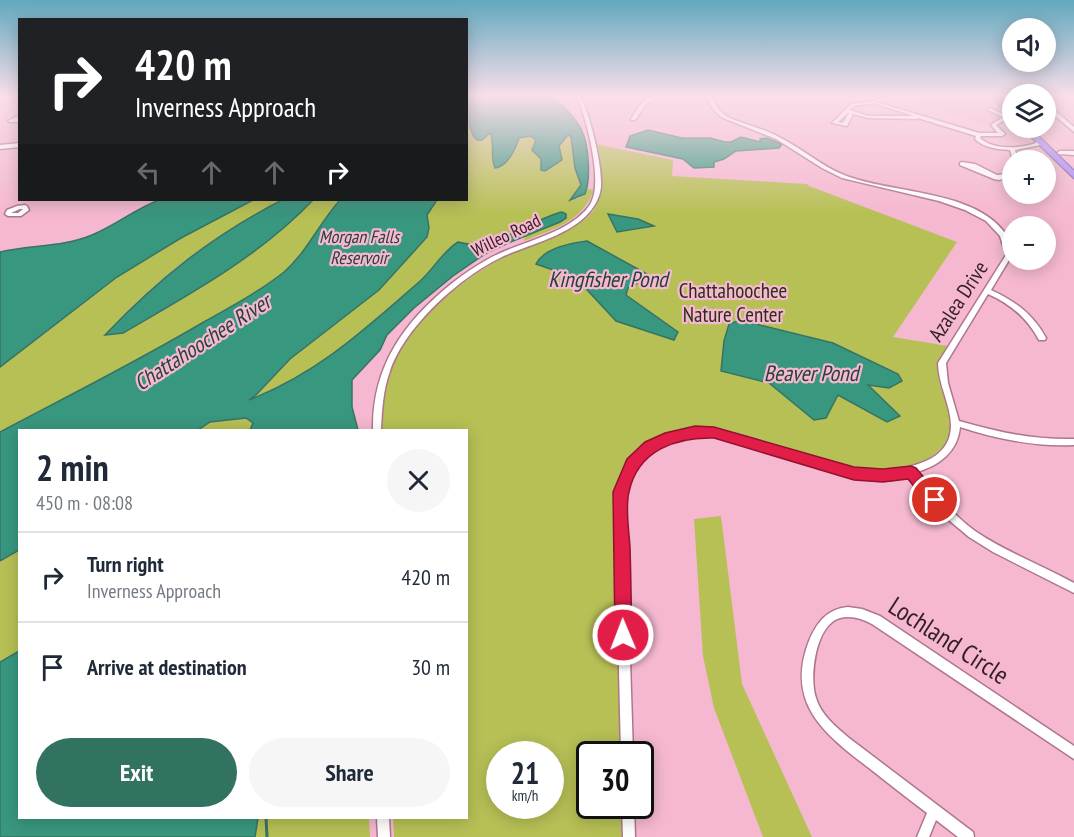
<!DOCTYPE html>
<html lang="en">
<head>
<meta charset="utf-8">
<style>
  :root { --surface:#fff; --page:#f6f6f7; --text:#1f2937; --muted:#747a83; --line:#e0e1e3; --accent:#327261 }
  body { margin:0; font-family:"PT Sans Narrow",sans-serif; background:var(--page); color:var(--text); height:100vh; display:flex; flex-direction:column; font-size:22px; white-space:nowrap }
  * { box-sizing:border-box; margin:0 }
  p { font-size:20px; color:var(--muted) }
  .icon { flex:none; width:33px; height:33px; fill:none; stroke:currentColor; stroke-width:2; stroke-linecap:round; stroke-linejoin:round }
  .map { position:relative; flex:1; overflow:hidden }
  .details { position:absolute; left:18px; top:429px; width:450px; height:390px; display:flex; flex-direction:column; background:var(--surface); border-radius:0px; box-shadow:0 3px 15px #0003 }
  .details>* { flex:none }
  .banner { position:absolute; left:18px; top:18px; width:450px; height:183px; border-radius:0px; box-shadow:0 3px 15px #0003; background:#202124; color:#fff; overflow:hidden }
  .buttons { position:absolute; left:1002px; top:18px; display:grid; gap:12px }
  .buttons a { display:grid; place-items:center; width:54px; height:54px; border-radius:50%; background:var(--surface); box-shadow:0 3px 15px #0003; font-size:30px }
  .speed { position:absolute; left:486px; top:741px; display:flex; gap:12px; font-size:30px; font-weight:700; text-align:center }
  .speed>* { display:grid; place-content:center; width:78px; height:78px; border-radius:50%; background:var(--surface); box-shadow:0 3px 15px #0003; line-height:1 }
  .speed small { font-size:15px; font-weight:400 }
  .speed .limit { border:3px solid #111; border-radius:9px; background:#fff; color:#111 }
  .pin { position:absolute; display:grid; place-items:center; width:51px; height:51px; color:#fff; margin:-26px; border:3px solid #fff; border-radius:50%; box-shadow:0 2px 6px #0007 }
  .me { position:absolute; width:66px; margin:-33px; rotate:359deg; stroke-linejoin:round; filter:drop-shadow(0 0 4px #0008) }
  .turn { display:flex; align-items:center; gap:21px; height:126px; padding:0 18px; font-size:27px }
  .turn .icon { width:78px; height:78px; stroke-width:2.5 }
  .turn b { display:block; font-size:42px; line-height:51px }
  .lanes { display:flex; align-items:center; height:57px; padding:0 18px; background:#0003; justify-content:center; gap:30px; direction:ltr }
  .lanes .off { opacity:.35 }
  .round { display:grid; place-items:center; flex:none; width:63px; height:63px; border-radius:32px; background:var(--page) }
  .head { display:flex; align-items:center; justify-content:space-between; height:102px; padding:0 18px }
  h1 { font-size:36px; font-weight:800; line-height:45px }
  .primary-button { display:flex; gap:12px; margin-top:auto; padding:12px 18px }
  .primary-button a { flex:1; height:69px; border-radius:36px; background:var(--accent); color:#fff; font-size:24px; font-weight:800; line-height:69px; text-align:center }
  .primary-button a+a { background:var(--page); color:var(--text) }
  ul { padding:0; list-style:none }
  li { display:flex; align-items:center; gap:18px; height:90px; padding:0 18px; border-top:2px solid var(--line) }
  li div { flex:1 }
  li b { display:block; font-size:22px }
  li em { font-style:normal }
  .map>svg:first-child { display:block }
  .built { fill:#eba9c4 }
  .green { fill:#b7c055; fill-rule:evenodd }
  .water { fill:#38977f; stroke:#377365; stroke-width:1.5 }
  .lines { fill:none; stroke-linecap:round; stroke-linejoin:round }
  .stream { stroke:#377365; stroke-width:3 }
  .minor-casing { stroke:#ae768d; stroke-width:3 }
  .highway-casing { stroke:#7d63b0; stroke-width:3 }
  .minor { fill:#fff; fill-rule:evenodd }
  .highway { fill:#a488f9; fill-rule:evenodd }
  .route { fill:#e11d48; stroke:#92132f; stroke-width:1.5 }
  .labels { text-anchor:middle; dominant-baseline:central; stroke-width:4.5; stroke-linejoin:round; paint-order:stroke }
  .far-street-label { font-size:18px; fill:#351e28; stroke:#f5b8d0 }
  .far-water-label { font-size:18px; font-style:italic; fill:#26433a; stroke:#f5b8d0 }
  .park-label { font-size:21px; fill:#2c2f18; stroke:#f5b8d0 }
  .street-label { font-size:21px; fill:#351e28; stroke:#f5b8d0 }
  .water-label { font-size:22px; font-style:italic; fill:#26433a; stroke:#f5b8d0 }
  .near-street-label { font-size:26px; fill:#351e28; stroke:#f5b8d0 }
</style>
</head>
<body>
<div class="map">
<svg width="1074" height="837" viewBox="0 0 1074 837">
  <rect width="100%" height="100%" fill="#f5b8d0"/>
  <!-- built -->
  <polygon class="built" points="904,96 1012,96 1008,99 1012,103 1012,121 990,127"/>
  <!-- green -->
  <g class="green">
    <path d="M467 103 469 106 467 114 473 136 490 133C495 143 490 157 495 168 508 161 515 152 518 138 525 134 530 136 537 139L536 145 560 159 559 146 568 135 571 137 575 168 581 185 577 193 572 196 577 199 585 194 588 189 594 190C581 223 555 228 524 241L525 236 560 222 553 214C526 229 488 250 458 242L421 280 340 351 297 378 240 404 256 395 290 359 379 290 427 237 429 223 427 215 437 200H466Z"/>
    <path d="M590 143 673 160 672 176 807 184 809 186 957 242 893 337 948 346 940 370 953 411 952 437C873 533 750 393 656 438 639 447 624 462 619 482 610 512 620 542 622 572 625 632 622 694 622 754H590V806H622V837H394L393 818H466V430H377C377 421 375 408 378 399 397 333 451 284 510 254 533 243 585 230 596 206 603 192 593 159 590 143ZM500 754H550V806H500Z"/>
    <path d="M253 200H282C230 226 184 258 141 298 130 309 115 322 107 335 180 296 256 261 313 200H340C321 223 307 253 284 272 258 293 227 309 198 326 133 363 66 397 0 432V367L117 277 181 238Z"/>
    <polygon points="246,418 253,423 250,430 198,430 210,422"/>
    <polygon points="721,516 742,684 812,837 763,837 714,708 703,656 694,519"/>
    <polygon points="19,550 19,651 0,662 0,561"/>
    <polygon points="258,818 369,818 370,837 255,837"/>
  </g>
  <!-- water -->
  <g class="water">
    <path d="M467 96H555L553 98C561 102 577 121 581 129 589 144 591 179 585 194L570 200 581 185 575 168 571 137 568 135 559 146 562 160 545 171 541 170V159L532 150 536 140 530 136 519 138C515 150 508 166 495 168 490 157 495 143 490 133L482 140H477C467 130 470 117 469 106 468 103 467 100 467 96Z"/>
    <polygon points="648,130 682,138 710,138 725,142 731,142 741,137 760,142 760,139 766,138 782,144 779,148 736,151 724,159 714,162 714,167 694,168 683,159 626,147 630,136"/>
    <path d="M159 200H253L181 238 117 277 0 367V252C31 245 63 247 92 235 116 225 135 209 159 200Z"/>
    <path d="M282 200H313C260 256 190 294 123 333L105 335C159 278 212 236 282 200Z"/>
    <path d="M340 200H437L427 215 429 228 427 237 379 290 290 359 256 395 249 400C318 373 364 330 419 282 433 270 442 252 458 242 495 253 528 220 562 212L566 214V218L560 222 508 243 485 254 453 276 414 308 387 335 380 350 352 380V407L358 430H250L253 423 246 418 210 422 198 430H20L19 550 0 561V432C68 396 136 362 202 323 230 307 259 292 284 272 307 252 320 222 340 200Z"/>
    <polygon points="608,214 638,219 654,226 617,232"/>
    <path d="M587 241 647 274 648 278 628 288 626 295 678 332 674 340 616 321 576 278 536 264C544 248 571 243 587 241Z"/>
    <polygon points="740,320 833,343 898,374 902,381 889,388 868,385 900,416 887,422 838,395 826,418 814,420 769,383 721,371 724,341 729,324"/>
    <polygon points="19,651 20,818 258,818 255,837 0,837 0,662"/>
  </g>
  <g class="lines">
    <!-- stream -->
    <polyline class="stream" points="266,818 267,837"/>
    <defs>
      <g id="minor">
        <path d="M576 96H580C590 114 602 164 601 185 601 192 598 200 594 206 578 232 538 242 511 253 466 271 406 324 390 371 383 390 382 410 381 430H373C372 367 403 323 451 284 468 271 485 259 505 251 531 240 572 230 589 206 593 200 595 192 595 185 597 164 586 114 576 96Z"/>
        <polygon points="655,96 662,96 646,104 635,120 631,120 631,119 642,102"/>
        <path d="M707 96H711C715 105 719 110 726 116 744 125 764 128 781 138 803 149 821 166 844 175 891 194 973 189 1005 233 1009 239 1010 248 1012 255L991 290C1015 301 1033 314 1046 338L1045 340H1039C1027 318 1011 304 988 294L946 363 948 383 959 421C997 432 1034 440 1074 439V445C1034 447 997 439 960 427 958 452 938 466 917 472 935 493 953 515 975 531 1006 552 1041 565 1074 583V593L993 552 969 537 944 516 908 475 892 480 857 478 821 469 748 444 713 436 680 438 651 450 639 461 629 479 625 502 633 754H621L615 502C619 475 629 452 656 441 663 438 672 432 681 431 743 422 797 462 857 470 866 472 884 473 893 472 900 470 908 467 915 465 929 461 944 453 949 438 957 415 938 388 938 363L1006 255 1000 236 986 221 965 210 939 201 842 178 822 168 776 139 723 118C714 112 710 106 707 96Z"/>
        <path d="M873 101 979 133H998L991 125 1003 117 988 110V109L990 108 1007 116V119L996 125 1005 134 1002 136H981L980 138C993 150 1020 149 1036 143L1037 140 1039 139 1042 141 1040 145 1015 150 1018 160H1013L1010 150C997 149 984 148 975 139L976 136 918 118 916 119 868 118 853 114 847 126 832 123 851 104ZM873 103 914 116H868L850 110 854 106ZM848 113H849L843 123 838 122Z"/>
        <polygon points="1046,108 1058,113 1074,127 1074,132 1054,115 1046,111"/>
        <polygon points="20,115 20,118 17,120 20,120 20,122 10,122 8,121"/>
        <polygon points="20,143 20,147 0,149 0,145"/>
        <polygon points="1060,151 1074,151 1074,155 1058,154 1058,152"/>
        <polygon points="962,162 975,164 997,175 1006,174 1010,169 1012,168 1012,173 1010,177 999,180 994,179 960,165 960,163"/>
        <path d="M25 205 27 206 29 210 21 216H8L5 214 7 210 17 206ZM20 209H23L18 213H11Z"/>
        <path d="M848 607 862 609 880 616 1074 746V759L872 624C863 619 851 615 840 618 815 625 809 678 816 698 821 715 836 727 849 738L973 832 974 837H958L936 820 929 837H917L927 813C907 798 888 783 869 768 824 734 785 703 809 641 817 622 827 609 848 607Z"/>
        <polygon points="622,806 634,806 635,837 623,837"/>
        <polygon points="377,818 389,818 390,837 378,837"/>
      </g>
      <g id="highway">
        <polygon points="992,96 999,96 1012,110 1012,116 1009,116"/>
        <polygon points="1022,128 1030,128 1074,171 1074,178"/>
      </g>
    </defs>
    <!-- minor casing -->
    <use href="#minor" class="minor-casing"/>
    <!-- highway casing -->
    <use href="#highway" class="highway-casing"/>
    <!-- minor -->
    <use href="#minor" class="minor"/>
    <!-- highway -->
    <use href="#highway" class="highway"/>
  </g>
  <!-- sky -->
  <linearGradient id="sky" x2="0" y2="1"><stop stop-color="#61a8be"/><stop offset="0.45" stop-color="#fadfea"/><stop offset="1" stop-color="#fadfea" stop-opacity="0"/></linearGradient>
  <rect width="1074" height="213" fill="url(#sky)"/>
  <!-- route -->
  <path class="route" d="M695 426 714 427 854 467 883 469 911 466 916 468 943 500 940 504C927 509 916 488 908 479L883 482 854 480 714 438C676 437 638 450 629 492 625 508 629 530 630 547 631 577 631 606 632 635L630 641 623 644 617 641 615 635 613 492 627 459 645 442 665 433Z"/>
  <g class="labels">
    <!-- far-street labels -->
    <g class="far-street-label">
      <text transform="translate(506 235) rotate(-26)">Willeo Road</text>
    </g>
    <!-- far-water labels -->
    <g class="far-water-label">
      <text x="359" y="236">Morgan Falls<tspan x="359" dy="21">Reservoir</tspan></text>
    </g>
    <!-- park labels -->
    <g class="park-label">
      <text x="733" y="290">Chattahoochee<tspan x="733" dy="24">Nature Center</tspan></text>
    </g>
    <!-- street labels -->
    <g class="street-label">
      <text transform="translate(958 301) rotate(-57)">Azalea Drive</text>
    </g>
    <!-- water labels -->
    <g class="water-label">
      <text x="608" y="279">Kingfisher Pond</text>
      <text transform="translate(202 342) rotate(-33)">Chattahoochee River</text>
      <text x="811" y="373">Beaver Pond</text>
    </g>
    <!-- near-street labels -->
    <g class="near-street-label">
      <text transform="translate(949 640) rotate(33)">Lochland Circle</text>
    </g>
  </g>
</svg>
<div class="buttons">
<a><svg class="icon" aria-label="sound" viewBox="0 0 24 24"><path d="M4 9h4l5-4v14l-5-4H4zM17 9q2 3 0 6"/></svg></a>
<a><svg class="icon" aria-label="layers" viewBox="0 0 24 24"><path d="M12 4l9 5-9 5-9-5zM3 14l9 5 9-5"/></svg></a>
<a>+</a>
<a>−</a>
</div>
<div class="speed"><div>21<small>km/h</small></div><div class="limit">30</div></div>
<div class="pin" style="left:935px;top:500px;background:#d93025"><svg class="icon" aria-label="arrive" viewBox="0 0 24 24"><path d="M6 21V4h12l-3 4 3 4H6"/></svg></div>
<svg class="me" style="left:623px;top:635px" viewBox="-20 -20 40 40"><circle r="17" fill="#e11d48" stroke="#fff" stroke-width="3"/><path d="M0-11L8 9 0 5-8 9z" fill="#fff"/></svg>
<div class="banner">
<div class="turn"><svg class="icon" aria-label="right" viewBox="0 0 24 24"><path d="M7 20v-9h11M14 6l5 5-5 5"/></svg><div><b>420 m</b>Inverness Approach</div></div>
<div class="lanes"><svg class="icon off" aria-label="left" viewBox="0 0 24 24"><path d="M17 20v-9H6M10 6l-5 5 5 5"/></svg><svg class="icon off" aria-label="ahead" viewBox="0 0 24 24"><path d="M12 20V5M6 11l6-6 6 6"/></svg><svg class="icon off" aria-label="ahead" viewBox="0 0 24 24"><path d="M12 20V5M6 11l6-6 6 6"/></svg><svg class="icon" aria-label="right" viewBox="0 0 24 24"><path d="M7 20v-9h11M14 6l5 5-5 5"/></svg></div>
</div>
<section class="details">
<div class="head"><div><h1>2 min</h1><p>450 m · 08:08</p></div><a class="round"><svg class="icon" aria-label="close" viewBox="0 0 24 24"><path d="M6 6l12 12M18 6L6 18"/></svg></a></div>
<ul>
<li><svg class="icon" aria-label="right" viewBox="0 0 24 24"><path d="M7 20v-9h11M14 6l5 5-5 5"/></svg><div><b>Turn right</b><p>Inverness Approach</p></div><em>420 m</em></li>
<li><svg class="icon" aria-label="arrive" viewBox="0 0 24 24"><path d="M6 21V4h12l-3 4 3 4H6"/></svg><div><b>Arrive at destination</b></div><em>30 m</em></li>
</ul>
<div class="primary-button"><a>Exit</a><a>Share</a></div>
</section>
</div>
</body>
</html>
